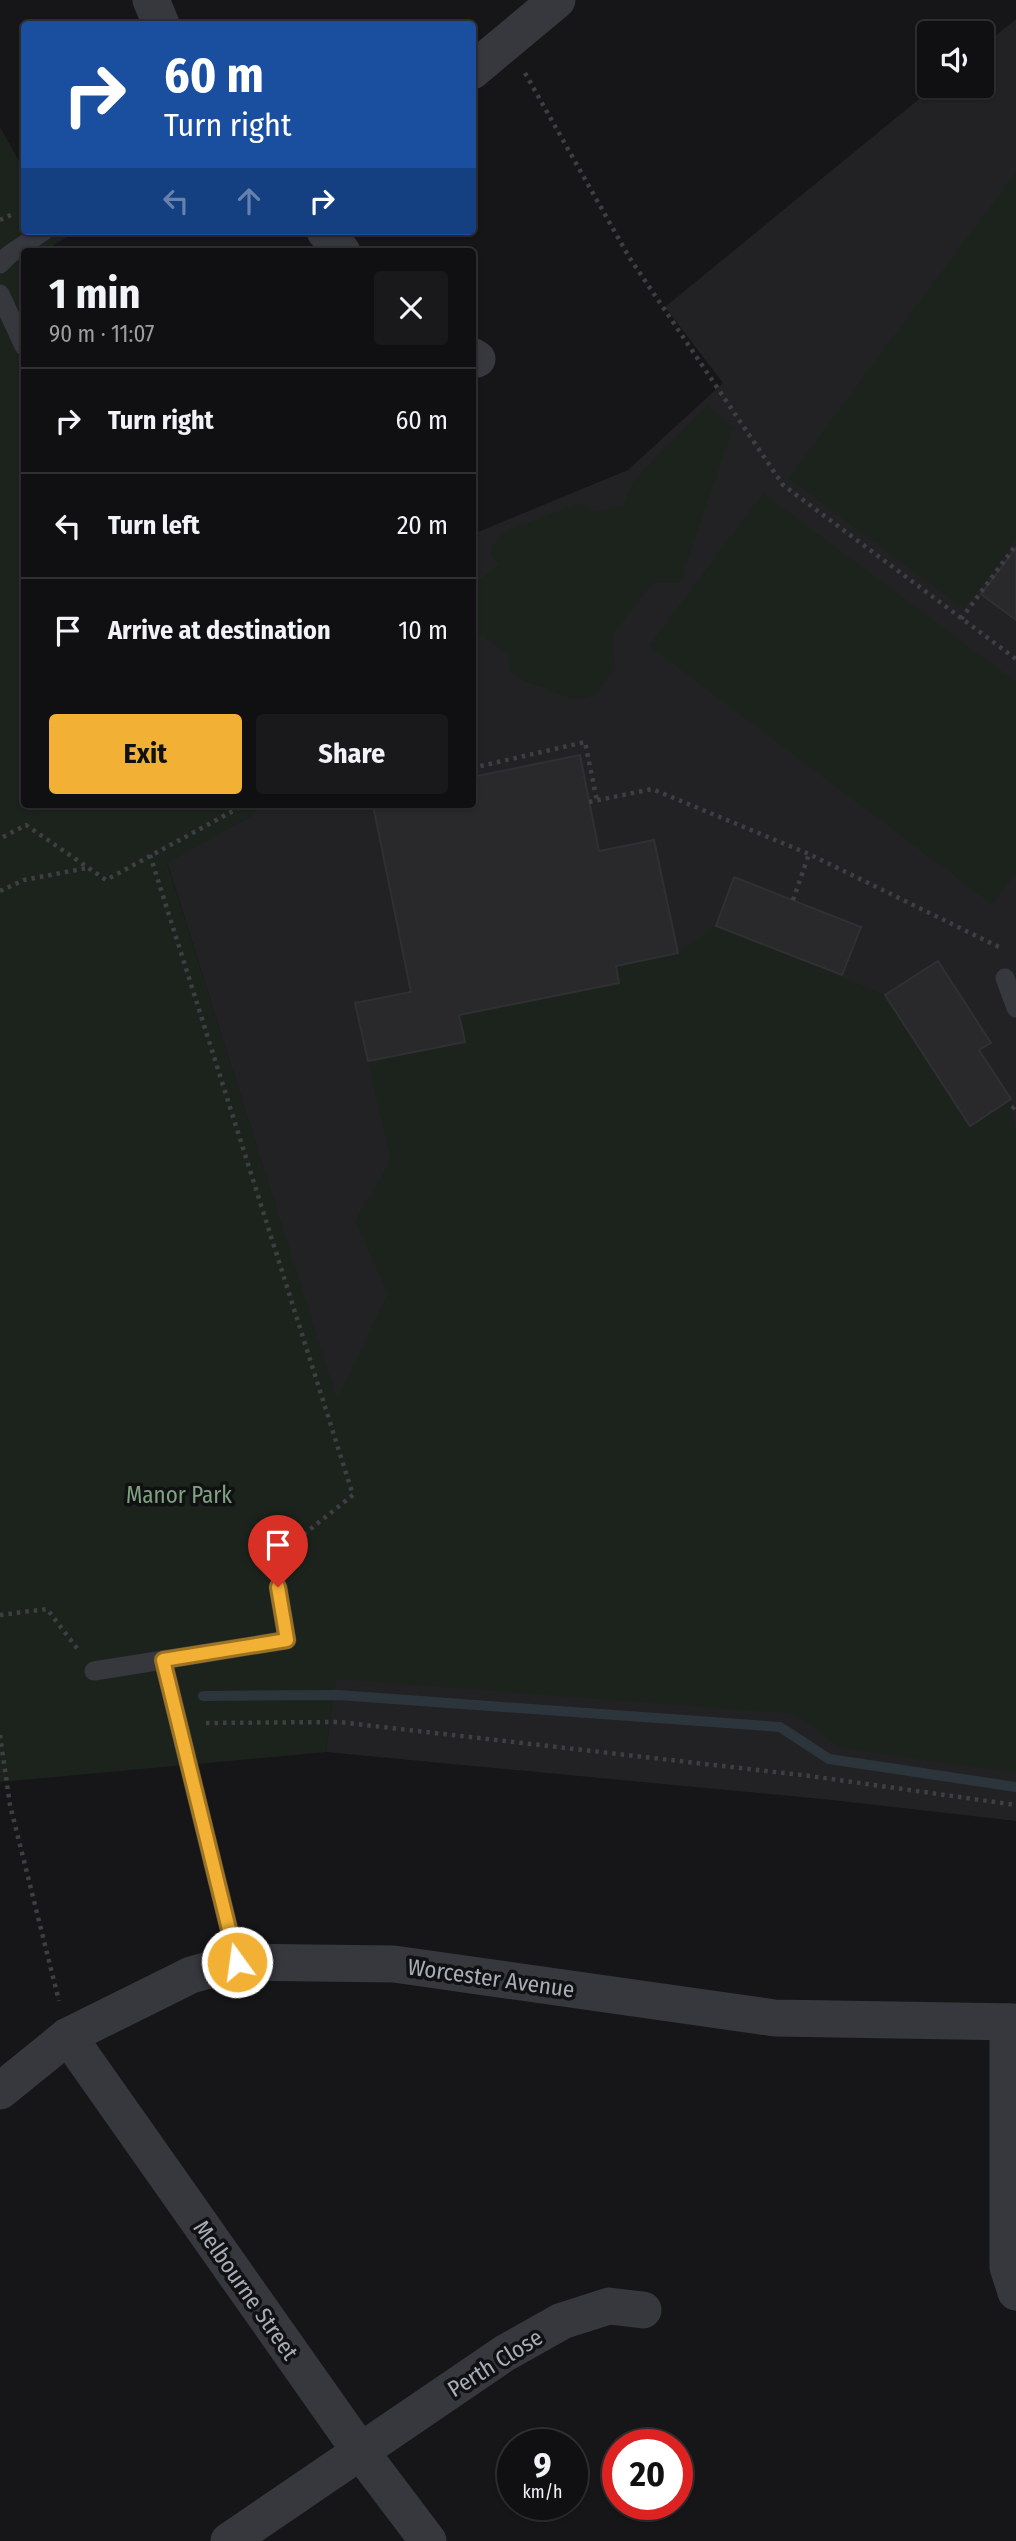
<!DOCTYPE html>
<html lang="en">
<head>
<meta charset="utf-8">
<style>
  :root { --surface:#101012; --page:#19191b; --text:#f1f3f6; --muted:#9c9d9f; --line:#303032; --accent:#f2b134 }
  body { margin:0; font-family:"Fira Sans Condensed",sans-serif; background:var(--page); color:var(--text); height:100vh; display:flex; flex-direction:column; font-size:26px; white-space:nowrap }
  * { box-sizing:border-box; margin:0 }
  p { font-size:23px; color:var(--muted) }
  .icon { flex:none; width:38px; height:38px; fill:none; stroke:currentColor; stroke-width:2; stroke-linecap:round; stroke-linejoin:round }
  .map { position:relative; flex:1; overflow:hidden }
  .sheet { position:absolute; left:21px; top:248px; width:455px; height:560px; display:flex; flex-direction:column; background:var(--surface); border-radius:7px; box-shadow:0 2px 5px #0004,0 0 0 2px var(--line) }
  .sheet>* { flex:none }
  .hud { position:absolute; left:21px; top:21px; width:455px; height:214px; border-radius:7px; box-shadow:0 2px 5px #0004,0 0 0 2px var(--line); background:#1a4fa0; color:#fff; overflow:hidden }
  .fabs { position:absolute; left:917px; top:21px; display:grid; gap:14px }
  .fabs a { display:grid; place-items:center; width:77px; height:77px; border-radius:7px; background:var(--surface); box-shadow:0 2px 5px #0004,0 0 0 2px var(--line); font-size:35px }
  .speed { position:absolute; left:497px; top:2429px; display:flex; gap:14px; font-size:35px; font-weight:700; text-align:center }
  .speed>* { display:grid; place-content:center; width:91px; height:91px; border-radius:50%; background:var(--surface); box-shadow:0 2px 5px #0004,0 0 0 2px var(--line); line-height:1 }
  .speed small { font-size:18px; font-weight:400 }
  .speed .limit { border:10px solid #d22; background:#fff; color:#111 }
  .pin { position:absolute; display:grid; place-items:center; width:60px; height:60px; color:#fff; margin:-72px -30px; border-radius:50% 50% 50% 0; rotate:-45deg; box-shadow:0 0 7px #0007 }
  .pin .icon { rotate:45deg }
  .me { position:absolute; width:77px; margin:-38px; rotate:346deg; stroke-linejoin:round; filter:drop-shadow(0 0 5px #0008) }
  .turn { display:flex; align-items:center; gap:24px; height:147px; padding:0 28px; font-size:32px }
  .turn .icon { width:91px; height:91px; stroke-width:2.5 }
  .turn b { display:block; font-size:49px; line-height:60px }
  .lanes { display:flex; align-items:center; height:66px; padding:0 28px; background:#0003; justify-content:center; gap:35px; direction:ltr }
  .lanes .off { opacity:.35 }
  .round { display:grid; place-items:center; flex:none; width:74px; height:74px; border-radius:7px; background:var(--page) }
  .summary { display:flex; align-items:center; justify-content:space-between; height:119px; padding:0 28px }
  h1 { font-size:42px; font-weight:700; line-height:52px }
  .action { display:flex; gap:14px; margin-top:auto; padding:14px 28px }
  .action a { flex:1; height:80px; border-radius:7px; background:var(--accent); color:#111; font-size:28px; font-weight:700; line-height:80px; text-align:center }
  .action a+a { background:var(--page); color:var(--text) }
  ul { padding:0; list-style:none }
  li { display:flex; align-items:center; gap:21px; height:105px; padding:0 28px; border-top:2px solid var(--line) }
  li div { flex:1 }
  li b { display:block; font-size:26px }
  li em { font-style:normal }
  .map>svg:first-child { display:block }
  .built { fill:#222225 }
  .green { fill:#1c231d }
  .lines { fill:none; stroke-linecap:round; stroke-linejoin:round }
  .stream { stroke:#2c353c; stroke-width:10 }
  .building { fill:#29292c; stroke:#303034; stroke-width:2 }
  .path { stroke:#3d3f44; stroke-width:4.5; stroke-dasharray:3.5 5; stroke-linecap:butt }
  .service { stroke:#37383d; stroke-width:19 }
  .minor { stroke:#37383d; stroke-width:37 }
  .route-casing { stroke:#9d7322; stroke-width:18 }
  .route { stroke:#f2b134; stroke-width:12 }
  .labels { text-anchor:middle; dominant-baseline:central; stroke-width:7; stroke-linejoin:round; paint-order:stroke }
  .park-label { font-size:23px; fill:#7fa381; stroke:#111113 }
  .street-label { font-size:23px; fill:#a8adb8; stroke:#111113 }
</style>
</head>
<body>
<div class="map">
<svg width="1016" height="2541" viewBox="0 0 1016 2541">
  <rect width="100%" height="100%" fill="#161618"/>
  <!-- built -->
  <polygon class="built" points="1016,19 1016,1821 832,1800 326,1752 361,1478 167,862 251,816 258,805 472,805 473,534 628,470 723,383 665,307 935,86 982,86 982,47"/>
  <!-- green -->
  <g class="green">
    <polygon points="0,127 24,170 24,231 76,231 49,248 50,252 24,252 24,805 258,805 251,816 167,863 337,1399 388,1294 355,1221 391,1160 368,1061 464,1042 459,1015 619,983 616,966 678,953 716,926 885,995 970,1126 1011,1099 1016,1133 1016,1773 841,1748 795,1714 336,1679 326,1752 0,1782"/>
    <polygon points="1016,172 1016,540 964,609 788,478"/>
    <path d="M707 405 733 428 680 583H653L613 634 615 668 595 695 575 700 520 679 511 672 508 654 473 629C472 599 468 582 499 566L491 552 500 533 581 503 595 512 624 506 634 480Z"/>
    <polygon points="763,493 1016,682 1016,873 992,904 649,646"/>
  </g>
  <g class="lines">
    <!-- stream -->
    <polyline class="stream" points="203,1696 338,1695 780,1727 829,1759 1016,1787"/>
  </g>
  <!-- building -->
  <g class="building">
    <polygon points="1016,548 1016,620 981,594"/>
    <polygon points="580,755 599,851 654,840 678,953 616,966 619,983 459,1015 465,1042 368,1061 355,1003 411,992 373,805 472,805 472,777"/>
    <polygon points="734,877 861,927 842,975 716,926"/>
    <polygon points="938,961 991,1043 979,1050 1011,1099 970,1126 885,995"/>
  </g>
  <g class="lines">
    <!-- path -->
    <g class="path">
      <polyline points="525,73 629,257 783,485 1016,659"/>
      <polyline points="0,220 15,213"/>
      <polyline points="961,619 1016,545"/>
      <polyline points="472,768 585,742 597,801"/>
      <polyline points="589,802 652,789 809,854 1001,948"/>
      <polyline points="3,837 26,825 106,880 244,805"/>
      <polyline points="150,855 353,1495 293,1543 286,1563"/>
      <polyline points="0,891 24,880 87,868"/>
      <polyline points="793,900 809,854"/>
      <polyline points="1012,1109 1016,1105"/>
      <polyline points="0,1615 47,1609 79,1651"/>
      <polyline points="206,1723 339,1722 810,1776 1016,1805"/>
      <polyline points="0,1735 10,1805 59,2001"/>
    </g>
    <!-- service -->
    <g class="service">
      <polyline points="0,264 10,254 44,231"/>
      <polyline points="0,294 24,346"/>
      <polyline points="1005,978 1016,1008"/>
      <polyline points="163,1660 287,1640 278,1587"/>
      <polyline points="94,1671 163,1660 237,1962"/>
    </g>
    <!-- minor -->
    <g class="minor">
      <polyline points="151,0 161,24"/>
      <polyline points="472,71 557,0"/>
      <polyline points="325,231 342,252"/>
      <polyline points="472,356 477,359"/>
      <polyline points="1008,2022 1008,2267 1016,2292"/>
      <polyline points="68,2036 360,2451 428,2541"/>
      <polyline points="0,2091 68,2036 191,1975 237,1962 394,1964 775,2018 1016,2022"/>
      <polyline points="229,2541 505,2353 562,2321 609,2306 643,2310"/>
    </g>
  </g>
  <g class="lines">
    <defs>
      <polyline id="route" points="237,1962 163,1660 287,1640 278,1587"/>
    </defs>
    <!-- route casing -->
    <use href="#route" class="route-casing"/>
    <!-- route -->
    <use href="#route" class="route"/>
  </g>
  <g class="labels">
    <!-- park labels -->
    <g class="park-label">
      <text x="179" y="1495">Manor Park</text>
    </g>
    <!-- street labels -->
    <g class="street-label">
      <text transform="translate(491 1978) rotate(8)">Worcester Avenue</text>
      <text transform="translate(246 2290) rotate(55)">Melbourne Street</text>
      <text transform="translate(495 2363) rotate(-32)">Perth Close</text>
    </g>
  </g>
</svg>
<div class="fabs">
<a><svg class="icon" aria-label="sound" viewBox="0 0 24 24"><path d="M4 9h4l5-4v14l-5-4H4zM17 9q2 3 0 6"/></svg></a>
</div>
<div class="speed"><div>9<small>km/h</small></div><div class="limit">20</div></div>
<div class="pin" style="left:278px;top:1587px;background:#d93025"><svg class="icon" aria-label="arrive" viewBox="0 0 24 24"><path d="M6 21V4h12l-3 4 3 4H6"/></svg></div>
<svg class="me" style="left:237px;top:1962px" viewBox="-20 -20 40 40"><circle r="17" fill="#f2b134" stroke="#fff" stroke-width="3"/><path d="M0-11L8 9 0 5-8 9z" fill="#fff"/></svg>
<div class="hud">
<div class="turn"><svg class="icon" aria-label="right" viewBox="0 0 24 24"><path d="M7 20v-9h11M14 6l5 5-5 5"/></svg><div><b>60 m</b>Turn right</div></div>
<div class="lanes"><svg class="icon off" aria-label="left" viewBox="0 0 24 24"><path d="M17 20v-9H6M10 6l-5 5 5 5"/></svg><svg class="icon off" aria-label="ahead" viewBox="0 0 24 24"><path d="M12 20V5M6 11l6-6 6 6"/></svg><svg class="icon" aria-label="right" viewBox="0 0 24 24"><path d="M7 20v-9h11M14 6l5 5-5 5"/></svg></div>
</div>
<section class="sheet">
<div class="summary"><div><h1>1 min</h1><p>90 m · 11:07</p></div><a class="round"><svg class="icon" aria-label="close" viewBox="0 0 24 24"><path d="M6 6l12 12M18 6L6 18"/></svg></a></div>
<ul>
<li><svg class="icon" aria-label="right" viewBox="0 0 24 24"><path d="M7 20v-9h11M14 6l5 5-5 5"/></svg><div><b>Turn right</b></div><em>60 m</em></li>
<li><svg class="icon" aria-label="left" viewBox="0 0 24 24"><path d="M17 20v-9H6M10 6l-5 5 5 5"/></svg><div><b>Turn left</b></div><em>20 m</em></li>
<li><svg class="icon" aria-label="arrive" viewBox="0 0 24 24"><path d="M6 21V4h12l-3 4 3 4H6"/></svg><div><b>Arrive at destination</b></div><em>10 m</em></li>
</ul>
<div class="action"><a>Exit</a><a>Share</a></div>
</section>
</div>
</body>
</html>
